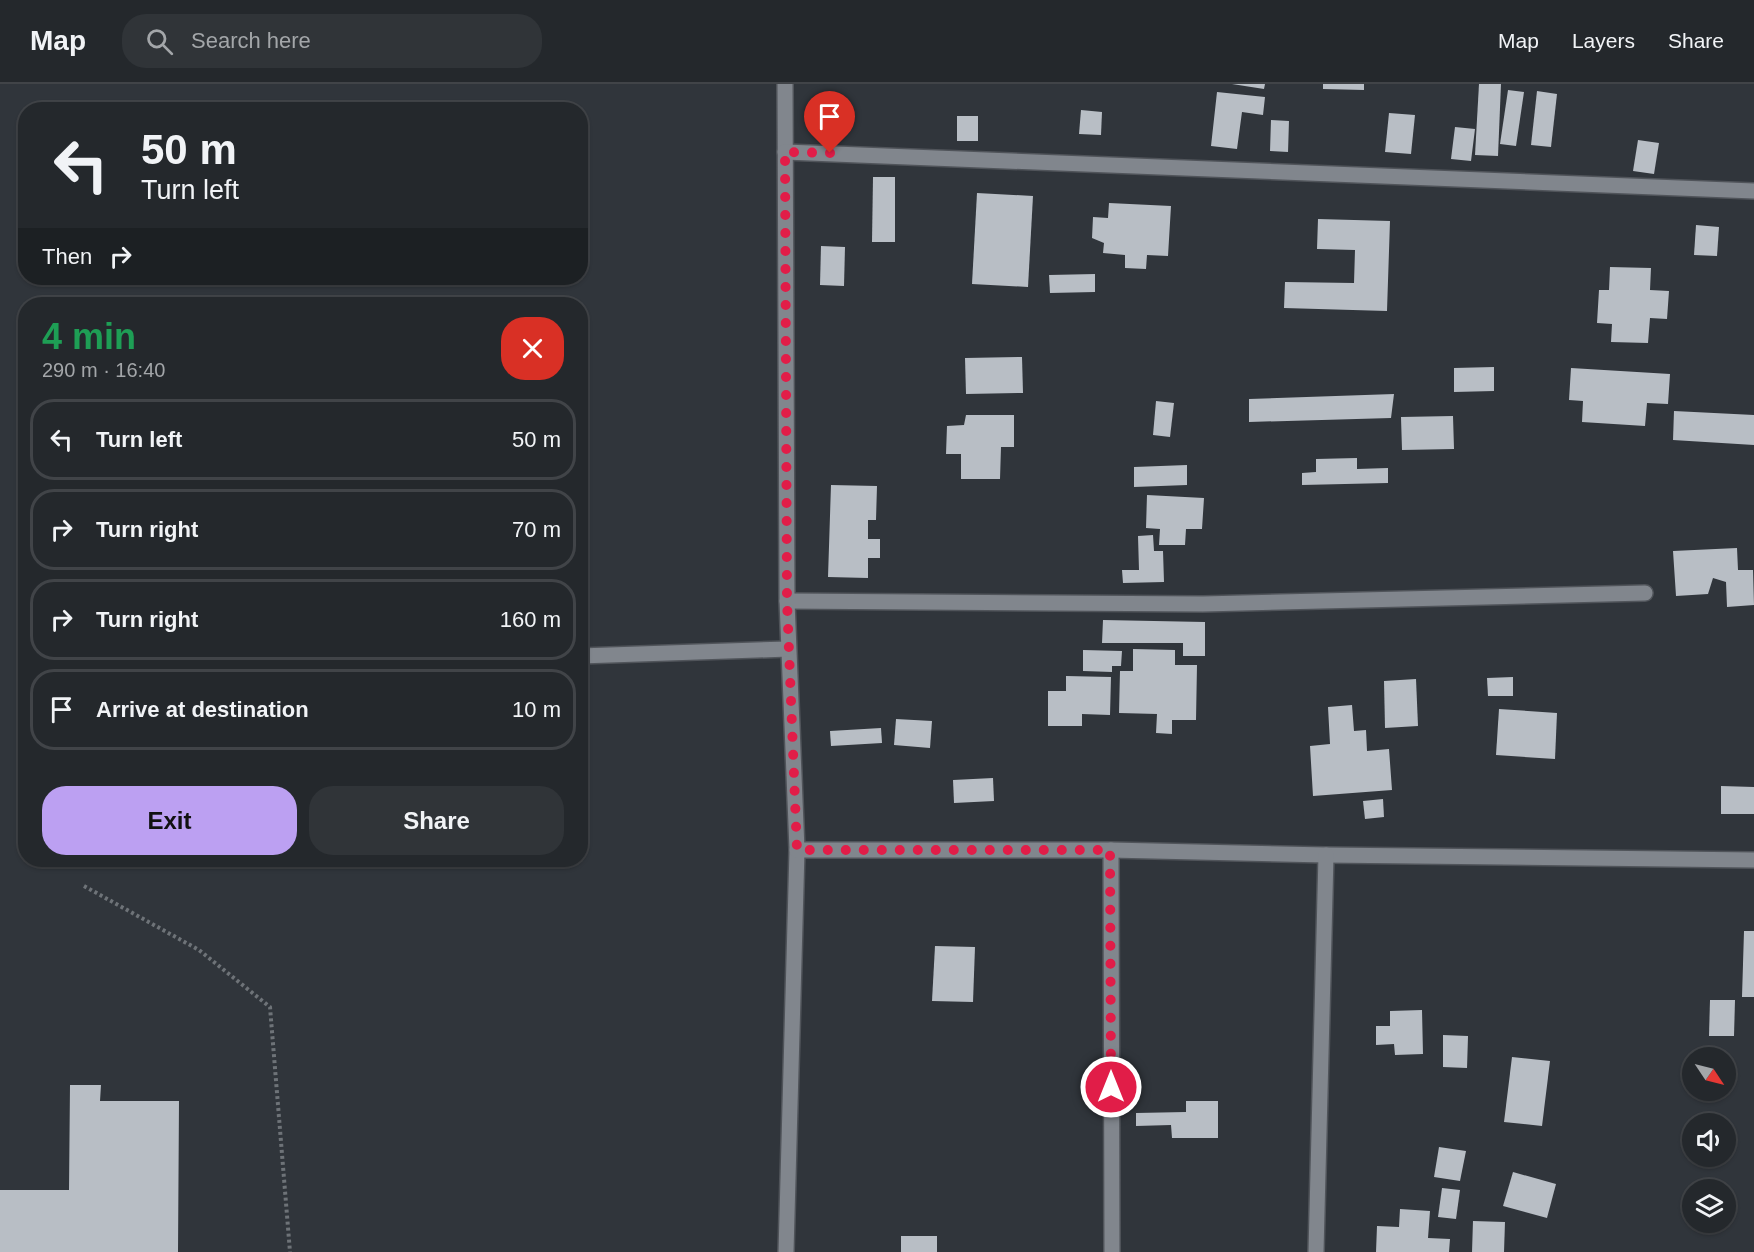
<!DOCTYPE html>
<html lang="en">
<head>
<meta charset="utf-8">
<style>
  :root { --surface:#24282c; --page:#303438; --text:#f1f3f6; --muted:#a3a6a9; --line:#414448; --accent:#bca0f2 }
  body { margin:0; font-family:Arial,sans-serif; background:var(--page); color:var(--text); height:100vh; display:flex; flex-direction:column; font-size:22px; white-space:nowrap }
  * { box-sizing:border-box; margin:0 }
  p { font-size:20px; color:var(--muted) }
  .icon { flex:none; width:33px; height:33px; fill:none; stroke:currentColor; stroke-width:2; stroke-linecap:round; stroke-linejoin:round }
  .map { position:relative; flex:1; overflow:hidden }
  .panel { position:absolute; left:18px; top:213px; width:570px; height:570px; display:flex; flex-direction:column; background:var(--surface); border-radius:24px; box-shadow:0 2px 4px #0004,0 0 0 2px var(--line) }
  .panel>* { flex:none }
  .guide { position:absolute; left:18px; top:18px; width:570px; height:183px; border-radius:24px; box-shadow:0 2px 4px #0004,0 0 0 2px var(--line); background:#24282c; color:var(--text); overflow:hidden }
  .needle { width:39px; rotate:125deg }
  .controls { position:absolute; left:1682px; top:963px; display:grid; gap:12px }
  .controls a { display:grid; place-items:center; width:54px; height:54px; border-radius:50%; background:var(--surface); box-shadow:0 2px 4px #0004,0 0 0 2px var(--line); font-size:30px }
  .pin { position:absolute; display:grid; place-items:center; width:51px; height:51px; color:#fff; margin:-62px -26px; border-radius:50% 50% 50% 0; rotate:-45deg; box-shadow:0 0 6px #0007 }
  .pin .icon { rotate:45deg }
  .me { position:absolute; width:66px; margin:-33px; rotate:0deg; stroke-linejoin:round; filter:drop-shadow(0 0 4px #0008) }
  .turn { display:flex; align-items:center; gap:21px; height:126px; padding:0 24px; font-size:27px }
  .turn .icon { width:78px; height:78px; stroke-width:2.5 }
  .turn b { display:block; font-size:42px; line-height:51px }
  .then { display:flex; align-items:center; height:57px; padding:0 24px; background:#0003; gap:12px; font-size:22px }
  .round { display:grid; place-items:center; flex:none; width:63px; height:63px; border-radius:24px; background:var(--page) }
  .head { display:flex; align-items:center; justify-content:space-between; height:102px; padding:0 24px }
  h1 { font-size:36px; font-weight:600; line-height:45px; color:#1e9e55 }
  .cta { display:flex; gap:12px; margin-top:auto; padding:12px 24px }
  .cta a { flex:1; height:69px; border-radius:24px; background:var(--accent); color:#111; font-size:24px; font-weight:600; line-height:69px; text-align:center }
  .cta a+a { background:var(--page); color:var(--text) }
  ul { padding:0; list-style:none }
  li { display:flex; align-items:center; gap:18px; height:81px; margin:0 12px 9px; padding:0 12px; border:3px solid var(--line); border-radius:24px }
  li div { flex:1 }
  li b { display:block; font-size:22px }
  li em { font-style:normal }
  header { display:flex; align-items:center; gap:36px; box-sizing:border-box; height:84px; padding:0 30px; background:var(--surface); border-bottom:2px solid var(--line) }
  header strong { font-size:28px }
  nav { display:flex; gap:33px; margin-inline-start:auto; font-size:21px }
  .search { width:420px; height:54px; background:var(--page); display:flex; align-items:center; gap:15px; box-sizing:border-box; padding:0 21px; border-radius:24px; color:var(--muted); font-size:22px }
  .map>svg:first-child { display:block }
  .building { fill:#b8bec5 }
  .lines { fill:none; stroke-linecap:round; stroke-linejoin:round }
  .minor-casing { stroke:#50545a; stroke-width:18 }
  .path { stroke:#6e7378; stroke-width:4; stroke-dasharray:3 3; stroke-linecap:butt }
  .minor { stroke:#81868d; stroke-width:15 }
  .route { stroke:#e11d48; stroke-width:10; stroke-dasharray:0 18 }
</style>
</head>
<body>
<header>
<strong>Map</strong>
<div class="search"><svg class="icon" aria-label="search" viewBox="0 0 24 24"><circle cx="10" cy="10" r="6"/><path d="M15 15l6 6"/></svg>Search here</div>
<nav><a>Map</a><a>Layers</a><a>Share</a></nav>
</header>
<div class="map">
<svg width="1754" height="1168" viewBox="0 0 1754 1168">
  <rect width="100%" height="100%" fill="#30353b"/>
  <!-- building -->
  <g class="building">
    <polygon points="1232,0 1265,0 1264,5"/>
    <polygon points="1323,0 1364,0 1364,6 1323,5"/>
    <polygon points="1479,0 1501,0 1498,72 1475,71"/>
    <polygon points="1508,6 1524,8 1516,62 1500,60"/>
    <polygon points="1537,7 1557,10 1551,63 1531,61"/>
    <polygon points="1217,8 1265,13 1263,31 1242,28 1237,65 1211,62"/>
    <polygon points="1081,26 1102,28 1101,51 1079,50"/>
    <polygon points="1389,29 1415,31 1411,70 1385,68"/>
    <rect x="957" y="32" width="21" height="25"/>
    <polygon points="1271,36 1289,37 1288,68 1270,67"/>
    <polygon points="1455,43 1475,45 1471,77 1451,75"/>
    <polygon points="1638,56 1659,59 1654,90 1633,87"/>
    <polygon points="873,93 895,93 895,158 872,158"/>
    <polygon points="977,109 1033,112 1028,203 972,200"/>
    <polygon points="1109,119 1171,122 1168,172 1147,171 1146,185 1125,184 1125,171 1103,169 1104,159 1092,154 1093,133 1108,134"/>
    <polygon points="1318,135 1390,137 1387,227 1284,224 1285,198 1354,199 1355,166 1317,165"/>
    <polygon points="1696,141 1719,143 1717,172 1694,171"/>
    <polygon points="821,162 845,163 844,202 820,201"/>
    <polygon points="1610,183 1651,184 1650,206 1669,207 1667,235 1650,234 1648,259 1611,258 1612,240 1597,239 1599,206 1609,206"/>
    <polygon points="1095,190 1095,208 1050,209 1049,191"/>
    <polygon points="1022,273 1023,309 966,310 965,274"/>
    <polygon points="1494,283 1494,307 1454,308 1454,284"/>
    <polygon points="1571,284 1670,290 1668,320 1647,319 1645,342 1582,338 1583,317 1569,316"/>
    <polygon points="1394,310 1391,334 1249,338 1249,315"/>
    <polygon points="1156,317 1174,319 1170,353 1153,351"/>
    <polygon points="1674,327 1754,331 1754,361 1673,356"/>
    <polygon points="966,331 1014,331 1014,363 1001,363 1000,395 961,395 961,370 946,370 947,342 964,341"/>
    <polygon points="1453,332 1454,365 1402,366 1401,333"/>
    <polygon points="1357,374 1357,385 1388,384 1388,399 1302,401 1302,389 1316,388 1316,375"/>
    <polygon points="1187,381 1187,401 1134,403 1134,383"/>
    <polygon points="831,401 877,402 876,436 868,436 868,455 880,455 880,474 868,474 868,494 828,493"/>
    <polygon points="1147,411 1204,414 1202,445 1186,445 1185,461 1159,461 1160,445 1146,444"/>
    <polygon points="1153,451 1154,467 1163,467 1164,498 1123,499 1122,486 1139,486 1138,452"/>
    <polygon points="1737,464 1738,486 1753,486 1754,521 1727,523 1726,498 1713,494 1708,510 1676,512 1673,467"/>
    <polygon points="1103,536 1205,538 1205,572 1183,572 1183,559 1102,559"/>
    <polygon points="1133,565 1175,566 1175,581 1197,581 1196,636 1172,636 1172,650 1156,649 1157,630 1119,629 1120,587 1133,587"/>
    <polygon points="1083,566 1122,567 1121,582 1112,582 1112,588 1083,587"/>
    <polygon points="1066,592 1111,593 1110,631 1082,630 1082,642 1048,642 1048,607 1066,607"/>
    <polygon points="1513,593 1513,612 1488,612 1487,594"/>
    <polygon points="1416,595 1418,642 1385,644 1384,597"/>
    <polygon points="1352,621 1354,647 1366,646 1367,667 1389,665 1392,706 1313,712 1310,662 1330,660 1328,623"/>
    <polygon points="1499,625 1557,629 1555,675 1496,671"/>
    <polygon points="896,635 932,637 930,664 894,661"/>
    <polygon points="881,644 882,659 831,662 830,647"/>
    <polygon points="993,694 994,717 954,719 953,696"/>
    <polygon points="1721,702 1754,703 1754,730 1721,730"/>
    <polygon points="1383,715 1384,733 1365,735 1363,717"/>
    <polygon points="1744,847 1754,847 1754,913 1742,913"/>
    <polygon points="935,862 975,863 973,918 932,917"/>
    <polygon points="1710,916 1735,916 1734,952 1709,952"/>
    <polygon points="1422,926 1423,970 1395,971 1394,960 1376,961 1376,942 1390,942 1390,927"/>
    <polygon points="1443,951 1468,952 1467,984 1443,983"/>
    <polygon points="1512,973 1550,977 1542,1042 1504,1038"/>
    <polygon points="70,1001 101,1001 100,1017 179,1017 178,1168 0,1168 0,1106 69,1106"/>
    <polygon points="1186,1017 1218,1017 1218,1054 1172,1054 1171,1041 1136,1042 1136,1029 1186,1028"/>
    <polygon points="1439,1063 1466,1067 1460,1097 1434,1093"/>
    <polygon points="1513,1088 1556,1100 1547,1134 1503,1122"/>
    <polygon points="1442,1104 1460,1106 1456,1135 1438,1133"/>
    <polygon points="1400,1125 1430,1127 1428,1154 1450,1155 1449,1168 1376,1168 1377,1142 1399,1143"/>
    <polygon points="1473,1137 1505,1138 1504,1168 1472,1168"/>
    <rect x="901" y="1152" width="36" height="16"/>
  </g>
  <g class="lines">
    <defs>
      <g id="minor">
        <polyline points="785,0 787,517 797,766 786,1168"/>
        <polyline points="785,68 1754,107"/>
        <polyline points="787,517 1203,520 1645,509"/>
        <polyline points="580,572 788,565"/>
        <polyline points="797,766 1111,766 1326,771 1754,776"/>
        <polyline points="1111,766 1112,1168"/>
        <polyline points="1316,1168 1326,771"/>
      </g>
    </defs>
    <!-- minor casing -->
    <use href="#minor" class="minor-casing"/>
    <!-- path -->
    <polyline class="path" points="84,802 199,866 270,923 290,1168"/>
    <!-- minor -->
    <use href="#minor" class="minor"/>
  </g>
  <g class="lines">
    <!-- route -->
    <polyline class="route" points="830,69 785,68 787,517 797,766 1110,766 1111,1003"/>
  </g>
</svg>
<div class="controls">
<a><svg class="needle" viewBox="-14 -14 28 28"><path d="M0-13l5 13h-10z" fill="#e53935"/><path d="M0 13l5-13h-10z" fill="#a3a6a9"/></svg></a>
<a><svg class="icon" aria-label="sound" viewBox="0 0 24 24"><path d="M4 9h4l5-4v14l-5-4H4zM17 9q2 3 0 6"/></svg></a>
<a><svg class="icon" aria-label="layers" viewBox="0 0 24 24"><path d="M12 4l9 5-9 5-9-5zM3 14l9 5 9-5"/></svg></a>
</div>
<div class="pin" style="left:830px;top:69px;background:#d93025"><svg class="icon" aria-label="arrive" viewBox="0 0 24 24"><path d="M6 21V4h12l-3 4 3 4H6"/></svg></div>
<svg class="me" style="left:1111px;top:1003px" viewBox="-20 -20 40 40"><circle r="17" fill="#e11d48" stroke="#fff" stroke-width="3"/><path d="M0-11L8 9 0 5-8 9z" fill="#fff"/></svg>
<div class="guide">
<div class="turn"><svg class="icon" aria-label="left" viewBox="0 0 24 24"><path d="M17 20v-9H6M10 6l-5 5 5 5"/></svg><div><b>50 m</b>Turn left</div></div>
<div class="then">Then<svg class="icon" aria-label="right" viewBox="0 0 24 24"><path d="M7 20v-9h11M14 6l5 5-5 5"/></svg></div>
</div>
<section class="panel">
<div class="head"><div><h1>4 min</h1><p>290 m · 16:40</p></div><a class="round" style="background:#d93025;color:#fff"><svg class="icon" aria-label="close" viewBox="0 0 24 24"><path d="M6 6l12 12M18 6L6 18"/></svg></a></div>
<ul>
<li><svg class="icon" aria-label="left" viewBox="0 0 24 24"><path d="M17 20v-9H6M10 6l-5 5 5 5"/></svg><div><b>Turn left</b></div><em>50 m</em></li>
<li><svg class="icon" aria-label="right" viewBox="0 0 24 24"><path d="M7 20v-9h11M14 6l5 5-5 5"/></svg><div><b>Turn right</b></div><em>70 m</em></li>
<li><svg class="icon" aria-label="right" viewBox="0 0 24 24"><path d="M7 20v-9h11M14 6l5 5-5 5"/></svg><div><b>Turn right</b></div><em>160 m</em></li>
<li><svg class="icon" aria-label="arrive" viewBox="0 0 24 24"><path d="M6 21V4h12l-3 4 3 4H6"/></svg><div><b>Arrive at destination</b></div><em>10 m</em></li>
</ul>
<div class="cta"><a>Exit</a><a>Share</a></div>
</section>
</div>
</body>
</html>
